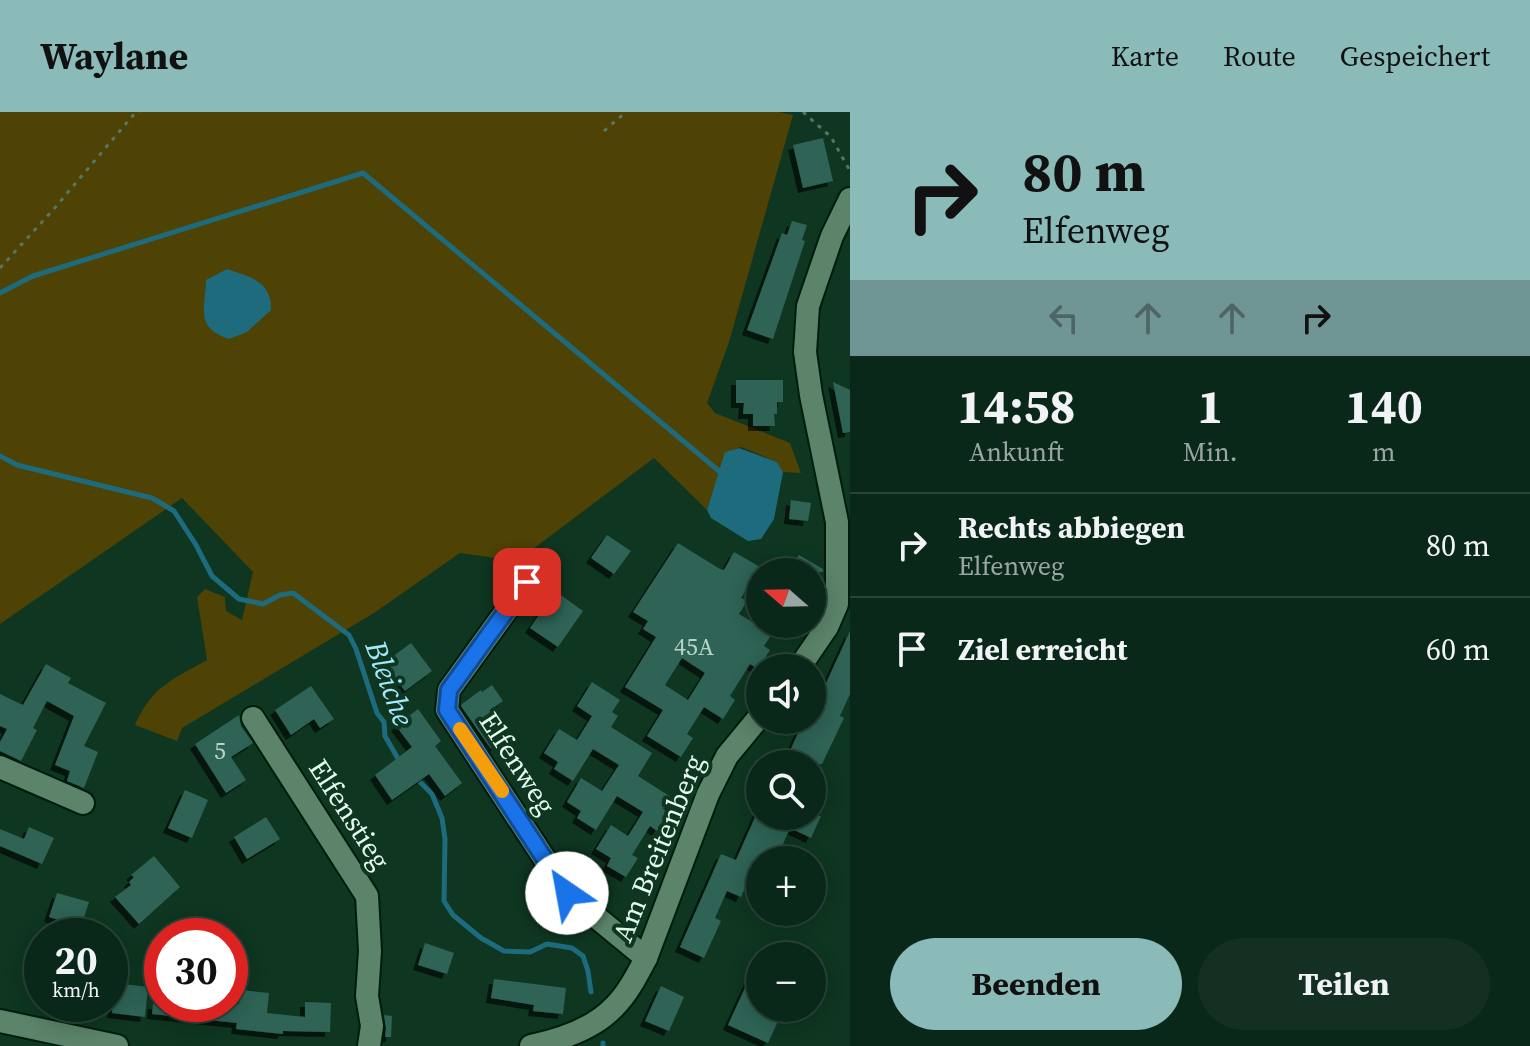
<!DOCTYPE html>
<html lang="de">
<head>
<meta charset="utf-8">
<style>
  :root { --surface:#0a2819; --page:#133022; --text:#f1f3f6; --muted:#99a6a2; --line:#2a4438; --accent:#8bbbb9 }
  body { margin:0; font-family:"Source Serif 4",serif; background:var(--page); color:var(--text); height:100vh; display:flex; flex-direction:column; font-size:30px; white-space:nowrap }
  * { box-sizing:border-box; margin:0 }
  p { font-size:26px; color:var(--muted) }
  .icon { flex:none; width:44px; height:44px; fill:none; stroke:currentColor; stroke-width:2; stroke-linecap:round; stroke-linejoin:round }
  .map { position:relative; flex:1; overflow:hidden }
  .details { display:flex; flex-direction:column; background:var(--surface); width:680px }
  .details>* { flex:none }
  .banner { background:#8bbbb9; color:#111; overflow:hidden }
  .needle { width:52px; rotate:290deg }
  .fabs { position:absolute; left:746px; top:446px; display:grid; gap:16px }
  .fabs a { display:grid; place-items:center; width:80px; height:80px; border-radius:50%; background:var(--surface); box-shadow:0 4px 20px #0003,0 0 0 2px var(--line); font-size:40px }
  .speed { position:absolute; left:24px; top:806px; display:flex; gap:16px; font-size:40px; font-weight:700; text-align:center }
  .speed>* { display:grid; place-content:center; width:104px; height:104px; border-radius:50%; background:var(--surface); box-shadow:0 4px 20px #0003,0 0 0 2px var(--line); line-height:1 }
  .speed small { font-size:20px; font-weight:400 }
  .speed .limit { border:12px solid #d22; background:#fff; color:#111 }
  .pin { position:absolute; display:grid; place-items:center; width:68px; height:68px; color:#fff; margin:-34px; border-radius:16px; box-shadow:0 4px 12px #0006 }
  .me { position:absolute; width:88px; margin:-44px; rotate:327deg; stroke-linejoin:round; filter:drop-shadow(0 0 6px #0008) }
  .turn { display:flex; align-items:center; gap:28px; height:168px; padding:0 40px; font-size:36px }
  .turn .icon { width:104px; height:104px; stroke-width:2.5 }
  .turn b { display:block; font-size:56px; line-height:68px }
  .lanes { display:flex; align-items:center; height:76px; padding:0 40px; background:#0003; justify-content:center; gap:40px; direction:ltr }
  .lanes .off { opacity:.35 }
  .eta { display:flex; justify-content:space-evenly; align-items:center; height:136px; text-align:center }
  .eta b { font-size:48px; font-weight:700; line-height:56px }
  .button { display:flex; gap:16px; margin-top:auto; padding:16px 40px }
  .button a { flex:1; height:92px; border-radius:48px; background:var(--accent); color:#111; font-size:32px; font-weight:700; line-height:92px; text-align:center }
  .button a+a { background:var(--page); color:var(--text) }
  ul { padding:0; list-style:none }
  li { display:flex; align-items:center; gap:24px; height:104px; padding:0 40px; border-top:2px solid var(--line) }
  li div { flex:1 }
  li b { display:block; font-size:30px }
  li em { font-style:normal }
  header { display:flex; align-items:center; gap:48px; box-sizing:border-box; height:112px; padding:0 40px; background:var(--accent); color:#111 }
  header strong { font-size:38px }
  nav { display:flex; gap:44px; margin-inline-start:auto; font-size:28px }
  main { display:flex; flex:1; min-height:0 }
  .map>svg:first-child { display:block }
  .green { fill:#4e4205 }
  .water { fill:#1e6b7d }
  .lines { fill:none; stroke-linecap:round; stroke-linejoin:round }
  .stream { stroke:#1e6b7d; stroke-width:5 }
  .building { fill:#2e6357; fill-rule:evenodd; filter:url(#shadow) }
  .minor-casing { stroke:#001c0c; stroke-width:26 }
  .path { stroke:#557764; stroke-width:3; stroke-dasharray:4 6; stroke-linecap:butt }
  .minor { stroke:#5b846a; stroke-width:22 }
  .route-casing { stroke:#114b97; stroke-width:20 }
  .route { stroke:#1a73e8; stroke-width:14 }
  .slow { stroke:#f59e0b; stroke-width:14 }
  .labels { text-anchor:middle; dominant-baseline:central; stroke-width:8; stroke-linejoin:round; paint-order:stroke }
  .number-label { font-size:24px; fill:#b7d5c7 }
  .street-label { font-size:28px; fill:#e5fbec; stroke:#0e3621 }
  .water-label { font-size:30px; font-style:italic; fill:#a2e9fd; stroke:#0e3621 }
</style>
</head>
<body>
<header>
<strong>Waylane</strong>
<nav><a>Karte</a><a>Route</a><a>Gespeichert</a></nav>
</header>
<main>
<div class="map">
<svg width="850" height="934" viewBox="0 0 850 934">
  <defs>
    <filter id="shadow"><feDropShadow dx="-5" dy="5" stdDeviation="0" flood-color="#0009"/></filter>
  </defs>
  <rect width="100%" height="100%" fill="#0e3621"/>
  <!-- green -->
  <path class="green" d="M0 0H779L793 3 729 230 707 291 715 301 790 331 801 361 783 360 777 350 741 335 726 340 707 398 654 346 517 449 460 441 374 501 182 616 177 629 135 613C152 574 172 568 207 548L197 485 205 477 225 485 226 499 242 508 253 460 182 386 0 512Z"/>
  <!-- water -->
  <g class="water">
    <path d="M227 157C250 165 272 169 271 198L247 220 229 227C195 215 205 199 206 168Z"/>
    <polygon points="739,336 777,350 783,360 774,407 761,427 748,429 711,406 707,398 725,340"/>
  </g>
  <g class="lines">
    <!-- stream -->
    <g class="stream">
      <polyline points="0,181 33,164 363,61 719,359"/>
      <polyline points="0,344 17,353 152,386 174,399 196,433 212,464 239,487 263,492 280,483 293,481 349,523 356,537 377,601 384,610 385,624 401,652"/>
      <polyline points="414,664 432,682 442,706 445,727 444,789 453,803 481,826 504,839 530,840 547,832 572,836 583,844 588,859 591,880"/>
      <polyline points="603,934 603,931"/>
    </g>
  </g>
  <!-- building -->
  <g class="building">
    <polygon points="823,26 833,69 803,76 793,33"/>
    <polygon points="792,109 807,113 802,128 805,129 773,227 747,218 782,121 787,123"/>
    <polygon points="736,268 783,268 783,290 777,290 777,302 774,302 775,314 753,314 753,302 743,302 744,291 736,291"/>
    <polygon points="833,270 850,278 850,320 843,321"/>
    <polygon points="791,388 811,391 808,409 789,407"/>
    <polygon points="607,423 631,439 614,462 591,446"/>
    <path d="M678 431 720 457 724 458 734 440 760 455 741 486 747 489 739 502 772 522 764 534 770 538 758 557 750 552 730 584 735 588 723 607 704 595 687 622 693 626 681 645 647 624 663 598 625 575 656 525 643 517 648 509 633 500ZM682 546 705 561 688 588 665 573Z"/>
    <polygon points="799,443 823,457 823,460 788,460"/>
    <polygon points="555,479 583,499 558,535 530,516"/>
    <polygon points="850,519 850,582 840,604 844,606 822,652 784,652 804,608 812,608 812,591 816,593"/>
    <polygon points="411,531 432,559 405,579 384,551"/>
    <polygon points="46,552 71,566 68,571 106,591 84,634 98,640 84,676 67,669 70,659 55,653 74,604 47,589 33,616 37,618 21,649 0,639 0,630 7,617 0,614 0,582 23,593"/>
    <polygon points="592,570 620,588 612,600 618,604 611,615 652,641 638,664 671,685 663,697 669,700 657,719 650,714 632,743 638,746 626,765 607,754 611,746 596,737 611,713 628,724 643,700 617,684 596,718 577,706 581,699 567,690 581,666 602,679 619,653 593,637 573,669 554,657 558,650 544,641 559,617 577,628 592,604 577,594"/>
    <polygon points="492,573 503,589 493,596 512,622 491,637 461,594 462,592 481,578 482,580"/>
    <polygon points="311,574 334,607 320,616 314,607 291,623 275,598"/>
    <polygon points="418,597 441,629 435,634 462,671 445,684 429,662 392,688 375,663 412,635 396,614"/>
    <polygon points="239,603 241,614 253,631 231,645 246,668 226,681 195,632"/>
    <polygon points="185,678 208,688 192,726 168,716"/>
    <polygon points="760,694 760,704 821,704 811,726 790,716 776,748 757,748 741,785 727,779 715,806 721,809 704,846 680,835 721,742 736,748"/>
    <polygon points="266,705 280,727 247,747 234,725"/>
    <polygon points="29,715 54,726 42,752 0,734 0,717 24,727"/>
    <polygon points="154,744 180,775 139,812 115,785 131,773 129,770 134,765 131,763"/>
    <polygon points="57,781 89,790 81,815 49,805"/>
    <polygon points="425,831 454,841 447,862 418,853"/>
    <polygon points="760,843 760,896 784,896 768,931 728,913"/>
    <polygon points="494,867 566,876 563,902 533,899 534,893 491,886"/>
    <polygon points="115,871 148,875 145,905 112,901"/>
    <polygon points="661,874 684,885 669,919 645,909"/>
    <polygon points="241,878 269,881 267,901 305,905 305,890 331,891 330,920 283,919 283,922 236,917 237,911 152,902 153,892 239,892"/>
    <polygon points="384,903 392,904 391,925 385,925 386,916"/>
  </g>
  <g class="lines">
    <defs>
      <g id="minor">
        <polyline points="527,470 449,578 447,598 567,781 646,846"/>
        <polyline points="799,556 827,515 837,492 837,410 811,283 805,240 808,194 832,124 850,87"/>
        <polyline points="253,606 367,784 370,839 367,884 372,914 369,934"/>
        <polyline points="0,655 83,691"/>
        <polyline points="0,909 117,934"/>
        <path d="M531 934C559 928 595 916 615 894 628 881 637 863 646 846L708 682 727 644 760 604"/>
      </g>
    </defs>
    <!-- minor casing -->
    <use href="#minor" class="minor-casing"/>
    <!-- path -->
    <g class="path">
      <polyline points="803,0 831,25 850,59"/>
      <polyline points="604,19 626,0"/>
      <polyline points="0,156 53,98 135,1 140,0"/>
    </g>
    <!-- minor -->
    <use href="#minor" class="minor"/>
  </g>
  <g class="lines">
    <defs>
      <polyline id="route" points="527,470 449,578 447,598 567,781"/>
    </defs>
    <!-- route casing -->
    <use href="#route" class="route-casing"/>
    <!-- route -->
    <use href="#route" class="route"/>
    <!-- slow -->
    <polyline class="slow" points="460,617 502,679"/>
  </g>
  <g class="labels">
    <!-- number labels -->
    <g class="number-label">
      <text x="694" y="534">45A</text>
      <text x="220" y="638">5</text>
    </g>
    <!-- street labels -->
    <g class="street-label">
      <text transform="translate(518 651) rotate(57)">Elfenweg</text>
      <text transform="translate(350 702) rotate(57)">Elfenstieg</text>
      <text transform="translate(658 736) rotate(-68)">Am Breitenberg</text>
    </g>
    <!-- water labels -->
    <g class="water-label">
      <text transform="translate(390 571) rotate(70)">Bleiche</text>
    </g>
  </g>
</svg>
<div class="fabs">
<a><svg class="needle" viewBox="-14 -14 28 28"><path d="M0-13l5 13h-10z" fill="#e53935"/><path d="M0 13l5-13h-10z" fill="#99a6a2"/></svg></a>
<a><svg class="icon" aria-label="sound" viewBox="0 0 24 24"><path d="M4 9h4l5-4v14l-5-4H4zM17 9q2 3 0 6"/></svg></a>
<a><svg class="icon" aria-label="search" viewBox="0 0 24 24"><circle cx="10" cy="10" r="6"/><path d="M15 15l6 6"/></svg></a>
<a>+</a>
<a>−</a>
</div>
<div class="speed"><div>20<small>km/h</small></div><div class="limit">30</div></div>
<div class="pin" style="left:527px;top:470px;background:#d93025"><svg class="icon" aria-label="arrive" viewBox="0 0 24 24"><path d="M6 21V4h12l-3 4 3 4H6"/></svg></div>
<svg class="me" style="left:567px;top:781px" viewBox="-20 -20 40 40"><circle r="19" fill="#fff"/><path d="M0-13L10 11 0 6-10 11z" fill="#1a73e8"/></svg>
</div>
<section class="details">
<div class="banner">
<div class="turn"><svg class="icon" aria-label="right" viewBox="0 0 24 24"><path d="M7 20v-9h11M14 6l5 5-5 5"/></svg><div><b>80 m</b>Elfenweg</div></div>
<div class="lanes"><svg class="icon off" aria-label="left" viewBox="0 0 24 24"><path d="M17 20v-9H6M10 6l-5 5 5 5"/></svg><svg class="icon off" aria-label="ahead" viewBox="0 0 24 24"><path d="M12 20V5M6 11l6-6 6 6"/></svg><svg class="icon off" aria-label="ahead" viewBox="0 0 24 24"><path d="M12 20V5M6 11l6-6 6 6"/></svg><svg class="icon" aria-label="right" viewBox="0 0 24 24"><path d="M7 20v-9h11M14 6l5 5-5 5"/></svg></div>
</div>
<div class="eta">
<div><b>14:58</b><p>Ankunft</p></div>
<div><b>1</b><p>Min.</p></div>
<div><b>140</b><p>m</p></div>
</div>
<ul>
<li><svg class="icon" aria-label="right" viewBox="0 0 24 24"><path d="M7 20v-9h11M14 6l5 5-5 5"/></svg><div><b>Rechts abbiegen</b><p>Elfenweg</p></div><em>80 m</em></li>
<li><svg class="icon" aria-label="arrive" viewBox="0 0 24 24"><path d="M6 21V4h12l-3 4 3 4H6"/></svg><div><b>Ziel erreicht</b></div><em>60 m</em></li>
</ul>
<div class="button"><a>Beenden</a><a>Teilen</a></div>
</section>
</main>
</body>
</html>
